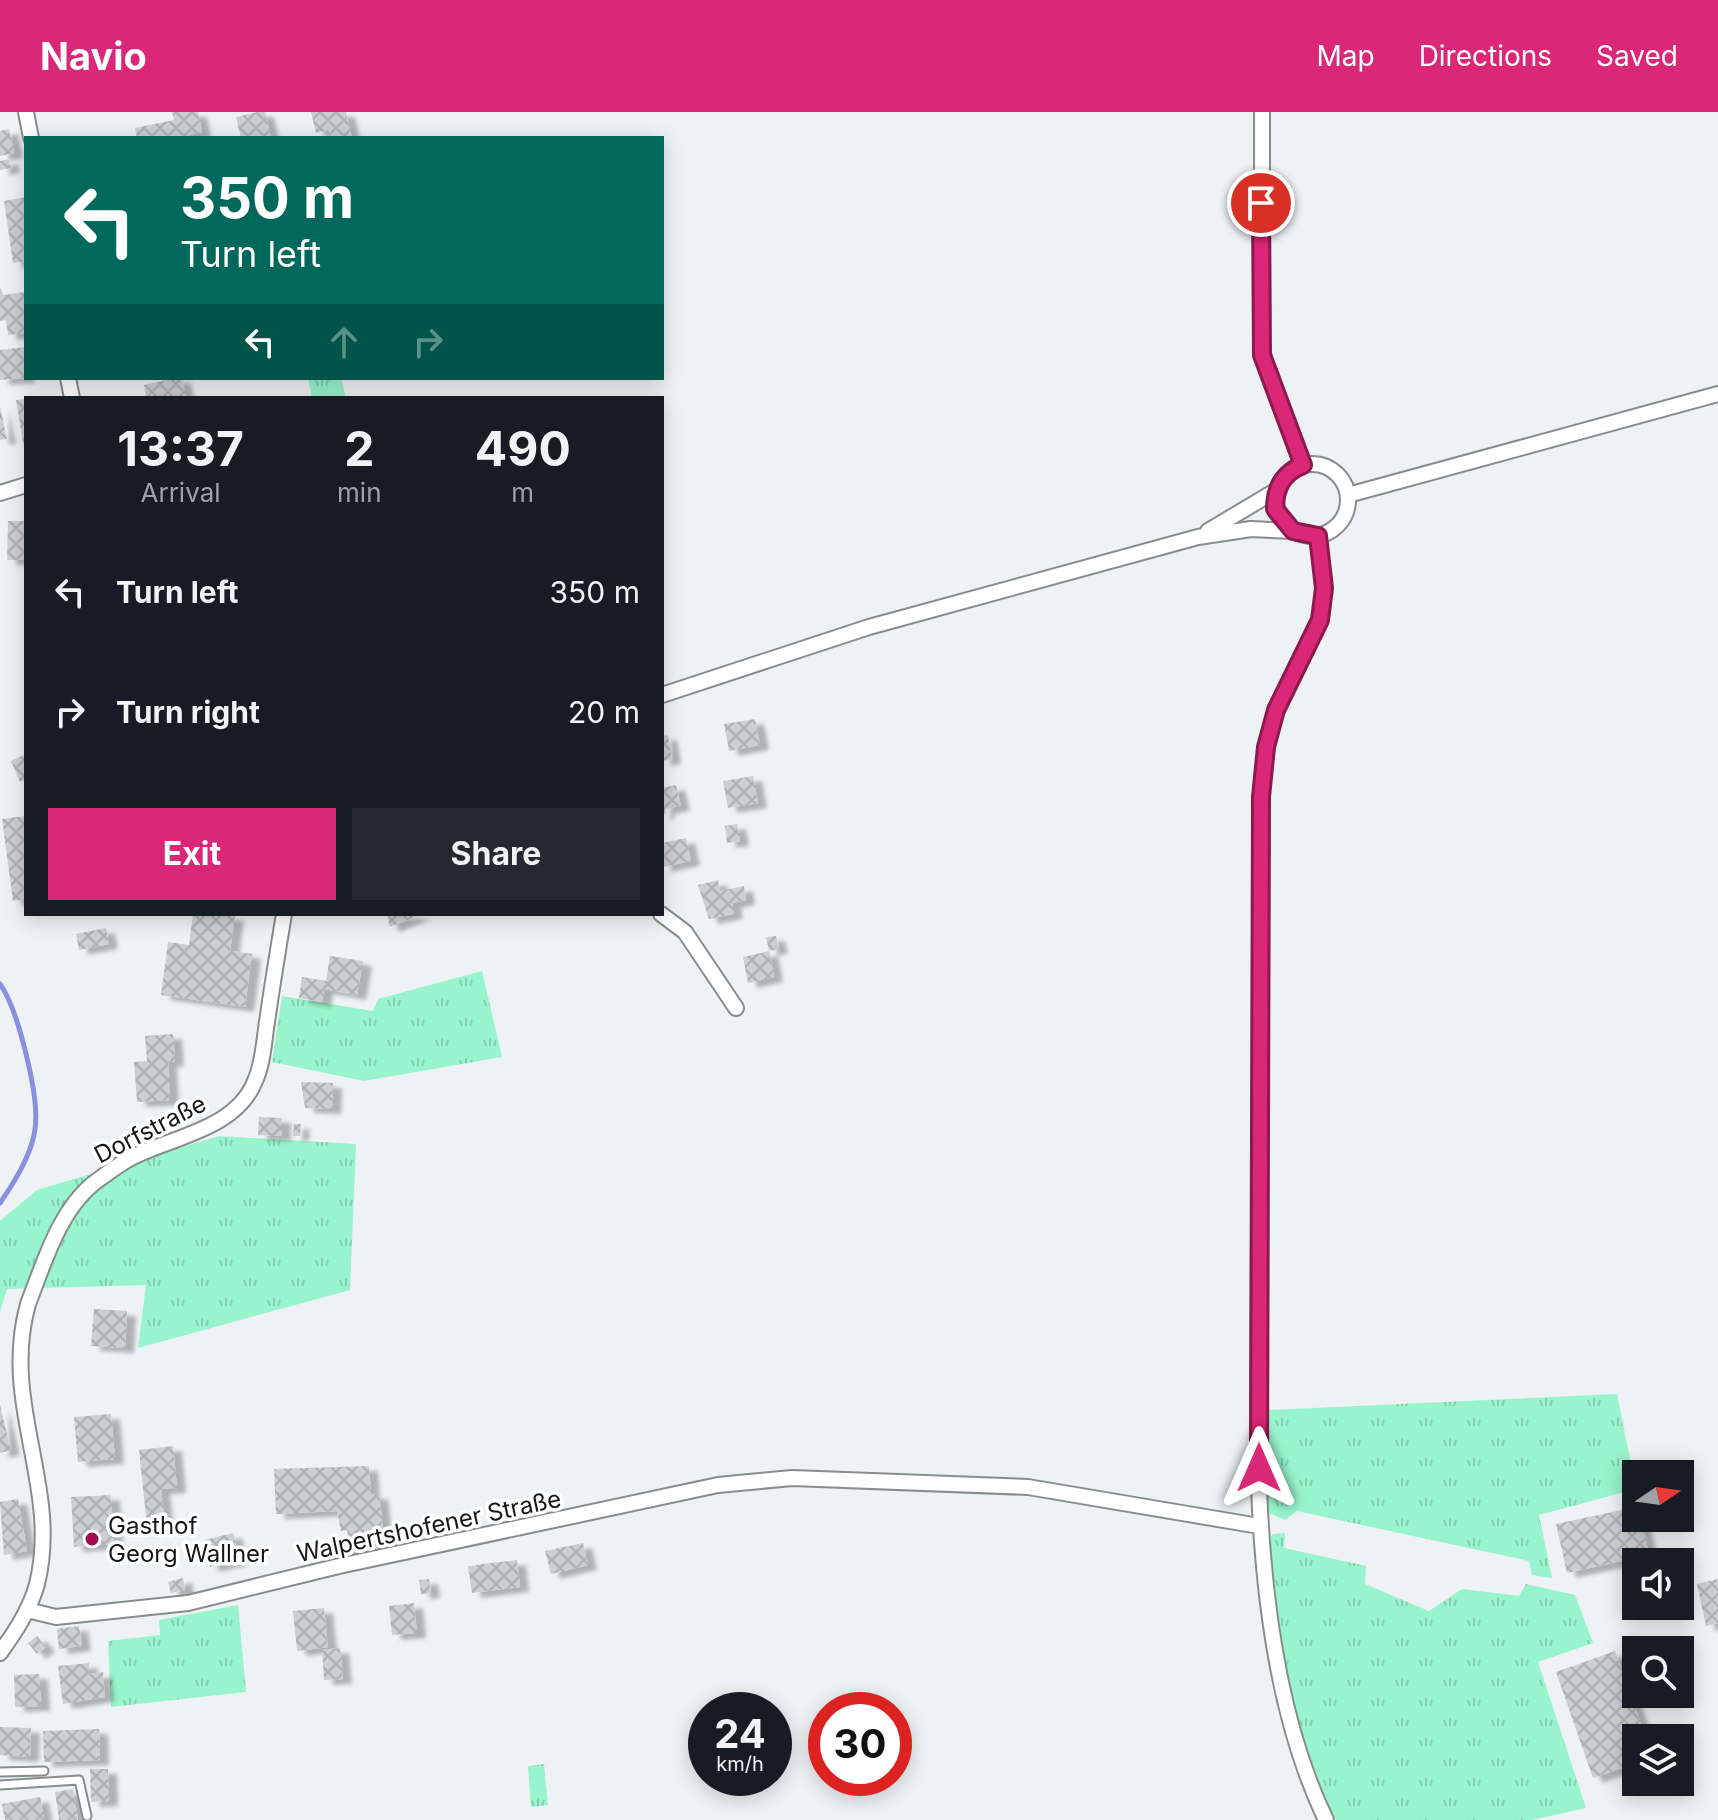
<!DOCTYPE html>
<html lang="en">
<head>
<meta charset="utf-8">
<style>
  :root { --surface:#171b24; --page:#242831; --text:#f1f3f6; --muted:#9ea1a6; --accent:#db2777 }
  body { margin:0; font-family:Inter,sans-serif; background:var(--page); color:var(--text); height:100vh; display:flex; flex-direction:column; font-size:30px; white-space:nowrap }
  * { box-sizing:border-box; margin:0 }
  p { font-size:26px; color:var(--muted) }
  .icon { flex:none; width:44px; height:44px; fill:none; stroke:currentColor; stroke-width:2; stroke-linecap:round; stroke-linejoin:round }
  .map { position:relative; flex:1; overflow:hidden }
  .panel { position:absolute; left:24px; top:284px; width:640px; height:520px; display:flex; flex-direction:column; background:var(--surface); border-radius:0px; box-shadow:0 4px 20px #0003 }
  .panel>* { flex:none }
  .banner { position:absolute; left:24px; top:24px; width:640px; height:244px; border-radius:0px; box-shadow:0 4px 20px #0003; background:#00695c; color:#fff; overflow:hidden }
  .needle { width:52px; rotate:77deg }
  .controls { position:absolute; left:1622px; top:1348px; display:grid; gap:16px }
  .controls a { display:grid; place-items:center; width:72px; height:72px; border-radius:0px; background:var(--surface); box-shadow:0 4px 20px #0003; font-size:40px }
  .speed { position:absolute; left:688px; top:1580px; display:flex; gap:16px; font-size:40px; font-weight:700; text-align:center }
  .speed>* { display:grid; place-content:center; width:104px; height:104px; border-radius:50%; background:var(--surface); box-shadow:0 4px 20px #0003; line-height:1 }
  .speed small { font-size:20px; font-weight:400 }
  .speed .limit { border:12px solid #d22; background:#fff; color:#111 }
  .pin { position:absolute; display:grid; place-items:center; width:68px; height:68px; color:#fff; margin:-34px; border:4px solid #fff; border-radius:50%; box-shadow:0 2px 8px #0007 }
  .me { position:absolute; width:88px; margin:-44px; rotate:0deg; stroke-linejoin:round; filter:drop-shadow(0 0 6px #0008) }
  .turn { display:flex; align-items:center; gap:28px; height:168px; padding:0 24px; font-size:36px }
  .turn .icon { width:104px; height:104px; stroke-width:2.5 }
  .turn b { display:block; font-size:56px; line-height:68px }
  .lanes { display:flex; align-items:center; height:76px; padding:0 24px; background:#0003; justify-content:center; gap:40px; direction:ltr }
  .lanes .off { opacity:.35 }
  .eta { display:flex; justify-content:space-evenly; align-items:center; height:136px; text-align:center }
  .eta b { font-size:48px; font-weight:700; line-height:56px }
  .primary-button { display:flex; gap:16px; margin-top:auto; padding:16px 24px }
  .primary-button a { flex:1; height:92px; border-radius:0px; background:var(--accent); color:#fff; font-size:32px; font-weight:700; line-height:92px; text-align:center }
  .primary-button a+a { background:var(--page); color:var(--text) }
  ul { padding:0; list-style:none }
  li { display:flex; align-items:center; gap:24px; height:120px; padding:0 24px }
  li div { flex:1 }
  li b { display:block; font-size:30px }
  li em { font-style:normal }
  header { display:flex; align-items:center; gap:48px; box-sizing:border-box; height:112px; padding:0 40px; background:var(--accent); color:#fff }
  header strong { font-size:38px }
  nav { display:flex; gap:44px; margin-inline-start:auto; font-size:28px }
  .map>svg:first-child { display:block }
  .grass { fill:url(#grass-tufts) }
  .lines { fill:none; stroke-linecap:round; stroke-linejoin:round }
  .stream { stroke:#8791df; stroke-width:5 }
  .building { fill:url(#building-cross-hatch); filter:url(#shadow) }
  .lane-casing { stroke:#888c8d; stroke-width:11 }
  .street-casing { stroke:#888c8d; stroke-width:18 }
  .lane { stroke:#fff; stroke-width:7 }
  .street { stroke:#fff; stroke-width:14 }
  .route-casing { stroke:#8e194d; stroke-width:20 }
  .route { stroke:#db2777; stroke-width:14 }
  .poi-dot { fill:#a00b51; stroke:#fff; stroke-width:3 }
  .labels { text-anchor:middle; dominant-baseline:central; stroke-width:7; stroke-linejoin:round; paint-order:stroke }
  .street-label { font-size:24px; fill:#151717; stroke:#fff }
  .poi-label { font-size:24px; fill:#151717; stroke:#fff; text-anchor:start }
</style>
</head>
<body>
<header>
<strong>Navio</strong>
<nav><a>Map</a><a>Directions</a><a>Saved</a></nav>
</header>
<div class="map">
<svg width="1718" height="1708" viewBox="0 0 1718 1708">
  <defs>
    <pattern id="grass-tufts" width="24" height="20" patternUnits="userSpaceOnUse" patternTransform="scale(2)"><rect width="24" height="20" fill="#98f4cc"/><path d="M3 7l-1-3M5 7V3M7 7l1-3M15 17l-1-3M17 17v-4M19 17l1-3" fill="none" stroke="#82d0ae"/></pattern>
    <pattern id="building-cross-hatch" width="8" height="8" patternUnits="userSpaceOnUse" patternTransform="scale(2)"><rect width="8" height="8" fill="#ccced1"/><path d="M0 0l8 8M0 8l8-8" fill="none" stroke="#aeb0b3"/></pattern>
    <filter id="shadow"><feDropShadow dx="9" dy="5" stdDeviation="2" flood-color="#0004"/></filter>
  </defs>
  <rect width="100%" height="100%" fill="#eef2f4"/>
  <!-- grass -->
  <g class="grass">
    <polygon points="308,266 341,266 346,286 312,286"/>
    <polygon points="482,859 502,945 364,969 272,950 282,884 373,899 378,887"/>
    <polygon points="219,1024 356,1032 350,1178 138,1236 146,1173 7,1177 0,1200 0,1109 37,1078"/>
    <polygon points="1617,1282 1636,1377 1539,1403 1552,1466 1532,1463 1529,1449 1297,1399 1285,1408 1267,1400 1268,1298"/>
    <path d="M1285 1421 1284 1436 1366 1454 1365 1472 1429 1499 1462 1477 1519 1484 1526 1472 1575 1483 1593 1531 1538 1550 1586 1696 1532 1708H1336C1293 1624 1277 1521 1267 1428L1273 1422Z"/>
    <polygon points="238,1493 246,1580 111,1595 108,1529 160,1523 159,1508"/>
    <polygon points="544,1652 548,1693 531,1695 528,1654"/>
  </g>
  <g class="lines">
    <!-- stream -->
    <path class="stream" d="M0 872C18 897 40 986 35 1017 32 1042 14 1071 0 1091"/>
  </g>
  <!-- building -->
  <g class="building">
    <polygon points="172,0 198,0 202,20 178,26 137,26 135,16 174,8"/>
    <polygon points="257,0 265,0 271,26 241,26 236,5"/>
    <polygon points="311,0 346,0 352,26 334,26 328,18 316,21"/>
    <polygon points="9,17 14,41 0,44 0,19"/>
    <polygon points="9,47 11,56 0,58 0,49"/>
    <polygon points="26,85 26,149 13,151 4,89"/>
    <polygon points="0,176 4,183 26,180 26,221 8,223 6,208 0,209"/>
    <polygon points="26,235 26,266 0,268 0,238"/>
    <polygon points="176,266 182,266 186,286 146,286 144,273"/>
    <polygon points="26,287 26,336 24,336 16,288"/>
    <polygon points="0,294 7,327 0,328"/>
    <polygon points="8,409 26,409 26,448 7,448"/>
    <polygon points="755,607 760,633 729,639 724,612"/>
    <polygon points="668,623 672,647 662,649 662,624"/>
    <polygon points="26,642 26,668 20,670 11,649"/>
    <polygon points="753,664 758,691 728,696 723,669"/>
    <polygon points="676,673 681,694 665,697 666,702 662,703 662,676"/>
    <polygon points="26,704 26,787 13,789 2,707"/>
    <polygon points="737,712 740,729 727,731 725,714"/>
    <polygon points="686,726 691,749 662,755 662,731"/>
    <polygon points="718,768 720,779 744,774 746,788 732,791 734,802 709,807 698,773"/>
    <polygon points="193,802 235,804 230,839 252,842 245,895 161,883 168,830 189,833"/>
    <polygon points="387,802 422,802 390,815"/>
    <polygon points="106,816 109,832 79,838 76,822"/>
    <polygon points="776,824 779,837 769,839 766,825"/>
    <polygon points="769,839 774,865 748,871 743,845"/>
    <polygon points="330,844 363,849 357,883 324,877 322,890 299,886 302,865 326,869"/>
    <polygon points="173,922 175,949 168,950 170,988 137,990 134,950 147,949 145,924"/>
    <polygon points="301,970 333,971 332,997 305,996"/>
    <polygon points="259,1005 282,1006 282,1024 258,1023"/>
    <polygon points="294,1012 301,1012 300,1024 293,1024"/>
    <polygon points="94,1197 127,1199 125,1236 91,1234"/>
    <polygon points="0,1293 11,1338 0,1341"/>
    <polygon points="111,1302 115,1347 78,1350 74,1305"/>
    <polygon points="173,1334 177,1376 161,1377 165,1412 147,1414 139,1338"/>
    <polygon points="369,1354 371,1383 379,1382 383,1416 389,1414 393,1438 352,1445 347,1418 341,1419 337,1399 276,1402 274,1357"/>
    <polygon points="111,1383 114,1432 74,1435 71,1385"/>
    <polygon points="18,1387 27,1439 4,1443 0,1390"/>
    <polygon points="1636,1395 1636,1406 1641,1406 1649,1443 1567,1461 1556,1412"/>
    <polygon points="233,1421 239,1448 210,1455 204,1428"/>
    <polygon points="583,1431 588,1453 551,1462 545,1439"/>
    <polygon points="517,1448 520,1475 472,1481 468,1454"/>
    <polygon points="183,1466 185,1478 171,1481 168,1470"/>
    <polygon points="429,1467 431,1481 421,1482 419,1468"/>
    <polygon points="1718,1467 1718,1511 1706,1514 1697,1472"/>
    <polygon points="414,1491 417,1521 392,1523 389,1494"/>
    <polygon points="324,1496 328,1535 297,1539 293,1499"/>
    <polygon points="79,1514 82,1534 59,1537 57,1517"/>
    <polygon points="37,1524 46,1535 37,1542 28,1531"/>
    <polygon points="340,1536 343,1567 324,1568 322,1538"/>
    <polygon points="1615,1539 1646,1626 1636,1626 1636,1651 1593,1666 1556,1560"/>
    <polygon points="89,1551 89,1562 103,1560 105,1585 63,1592 58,1554"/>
    <polygon points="39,1562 41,1594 15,1595 14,1563"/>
    <polygon points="0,1615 31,1616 30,1645 0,1643"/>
    <polygon points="99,1617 100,1648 44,1650 43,1619"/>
    <polygon points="90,1657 108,1657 109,1689 91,1690"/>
    <polygon points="73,1677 78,1708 59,1708 55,1680"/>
    <polygon points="40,1685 44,1708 5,1708 2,1692"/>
  </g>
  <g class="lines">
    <defs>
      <g id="lane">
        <polyline points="0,1660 44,1659"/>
        <polyline points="0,1673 79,1668 87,1704"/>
      </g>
      <g id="street">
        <polyline points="26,0 31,26"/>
        <polyline points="1262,0 1262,243 1303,353"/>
        <polyline points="68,266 72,286"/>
        <circle cx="1312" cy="388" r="36"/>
        <polyline points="0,381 26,373"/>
        <polyline points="1348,383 1718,282"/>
        <polyline points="1208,419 1277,378"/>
        <path d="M1318 424 1324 476 1320 508 1276 598 1266 635 1261 685 1258 1328C1259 1450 1272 1596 1326 1708"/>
        <polyline points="662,583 869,515 1198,425 1251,417 1293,419"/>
        <polyline points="661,802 685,820 736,896"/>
        <polyline points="27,1498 56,1505 188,1491 339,1454 718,1373 792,1366 1028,1375 1259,1414"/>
        <path d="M0 1541C15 1520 30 1498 37 1472 61 1375 0 1293 28 1192 44 1151 59 1099 94 1071 105 1063 118 1053 129 1047 170 1025 236 1018 255 969 263 952 264 929 267 910 272 874 278 838 284 802"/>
      </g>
    </defs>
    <!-- lane casing -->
    <use href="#lane" class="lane-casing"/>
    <!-- street casing -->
    <use href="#street" class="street-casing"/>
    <!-- lane -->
    <use href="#lane" class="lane"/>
    <!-- street -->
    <use href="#street" class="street"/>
  </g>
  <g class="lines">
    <defs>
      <path id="route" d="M1259 1356 1261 685 1266 635 1276 598 1320 508 1324 476 1318 424 1293 419 1275 397C1275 375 1283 361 1303 353L1262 243 1261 91"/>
    </defs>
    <!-- route casing -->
    <use href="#route" class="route-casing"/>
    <!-- route -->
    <use href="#route" class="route"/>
  </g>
  <!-- markers -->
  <circle class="poi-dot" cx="92" cy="1427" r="8"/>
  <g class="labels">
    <!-- street labels -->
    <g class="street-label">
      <text transform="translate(150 1017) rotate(-27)">Dorfstraße</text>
      <text transform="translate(429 1414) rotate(-12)">Walpertshofener Straße</text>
    </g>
    <!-- poi labels -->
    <g class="poi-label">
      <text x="108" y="1413">Gasthof<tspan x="108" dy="28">Georg Wallner</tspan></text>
    </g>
  </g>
</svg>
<div class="controls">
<a><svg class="needle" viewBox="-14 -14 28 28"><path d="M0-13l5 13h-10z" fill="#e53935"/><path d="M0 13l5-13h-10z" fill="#9ea1a6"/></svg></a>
<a><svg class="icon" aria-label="sound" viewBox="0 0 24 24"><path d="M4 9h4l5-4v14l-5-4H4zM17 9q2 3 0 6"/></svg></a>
<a><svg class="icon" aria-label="search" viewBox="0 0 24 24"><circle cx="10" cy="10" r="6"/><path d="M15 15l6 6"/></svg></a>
<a><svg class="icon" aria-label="layers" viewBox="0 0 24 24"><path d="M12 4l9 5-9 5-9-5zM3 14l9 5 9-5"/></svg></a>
</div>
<div class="speed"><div>24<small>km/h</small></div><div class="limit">30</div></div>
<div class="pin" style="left:1261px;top:91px;background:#d93025"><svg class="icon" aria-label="arrive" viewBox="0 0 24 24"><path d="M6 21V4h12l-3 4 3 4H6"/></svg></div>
<svg class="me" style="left:1259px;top:1356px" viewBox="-20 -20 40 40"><path d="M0-17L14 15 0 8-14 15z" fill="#db2777" stroke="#fff" stroke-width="4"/></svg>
<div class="banner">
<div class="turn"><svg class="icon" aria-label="left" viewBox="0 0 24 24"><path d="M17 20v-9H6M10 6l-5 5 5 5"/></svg><div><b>350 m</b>Turn left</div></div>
<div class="lanes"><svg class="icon" aria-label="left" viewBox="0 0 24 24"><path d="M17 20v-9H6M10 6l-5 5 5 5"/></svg><svg class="icon off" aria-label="ahead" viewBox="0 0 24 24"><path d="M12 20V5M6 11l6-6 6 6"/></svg><svg class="icon off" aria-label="right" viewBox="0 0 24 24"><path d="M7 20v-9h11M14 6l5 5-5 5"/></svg></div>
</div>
<section class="panel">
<div class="eta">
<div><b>13:37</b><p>Arrival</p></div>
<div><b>2</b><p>min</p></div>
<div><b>490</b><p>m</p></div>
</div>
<ul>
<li><svg class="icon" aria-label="left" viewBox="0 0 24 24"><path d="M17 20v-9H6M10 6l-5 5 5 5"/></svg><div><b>Turn left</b></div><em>350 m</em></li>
<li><svg class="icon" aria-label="right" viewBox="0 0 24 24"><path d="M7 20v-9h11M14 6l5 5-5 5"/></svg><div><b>Turn right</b></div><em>20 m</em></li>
</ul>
<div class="primary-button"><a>Exit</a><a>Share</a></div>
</section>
</div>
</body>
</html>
